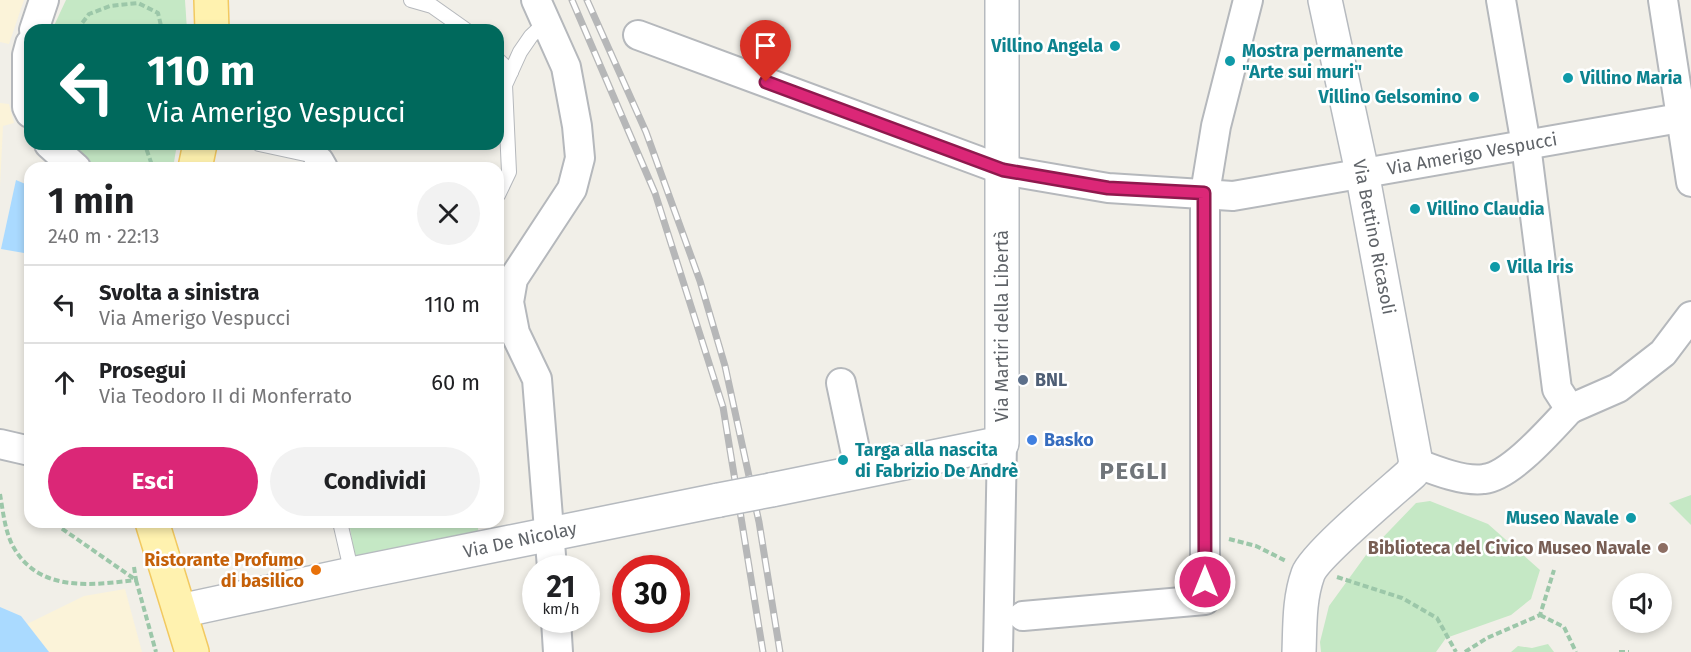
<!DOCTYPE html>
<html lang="it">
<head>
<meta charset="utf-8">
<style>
  :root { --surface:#fff; --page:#f2f2f2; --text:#202124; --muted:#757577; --line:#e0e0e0; --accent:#db2777 }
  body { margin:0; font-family:"Fira Sans",sans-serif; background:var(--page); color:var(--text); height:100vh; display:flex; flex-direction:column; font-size:22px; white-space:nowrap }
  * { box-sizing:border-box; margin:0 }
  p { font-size:20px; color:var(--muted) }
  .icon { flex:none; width:33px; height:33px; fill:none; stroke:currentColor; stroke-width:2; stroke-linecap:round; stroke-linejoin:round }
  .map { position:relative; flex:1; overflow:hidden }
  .side { position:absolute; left:24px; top:162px; width:480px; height:366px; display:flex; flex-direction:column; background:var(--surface); border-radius:18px; box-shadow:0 3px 9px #0003 }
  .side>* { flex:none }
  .hud { position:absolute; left:24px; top:24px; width:480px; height:126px; border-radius:18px; box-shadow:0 3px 9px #0003; background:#00695c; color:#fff; overflow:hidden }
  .fabs { position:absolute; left:1612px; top:573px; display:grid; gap:12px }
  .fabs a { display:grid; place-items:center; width:60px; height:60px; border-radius:50%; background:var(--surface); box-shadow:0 3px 9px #0003; font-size:30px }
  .speed { position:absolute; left:522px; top:555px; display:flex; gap:12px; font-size:30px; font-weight:700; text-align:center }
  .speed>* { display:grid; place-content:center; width:78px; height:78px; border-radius:50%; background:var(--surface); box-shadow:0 3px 9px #0003; line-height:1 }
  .speed small { font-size:15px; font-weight:400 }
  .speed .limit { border:9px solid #d22; background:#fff; color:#111 }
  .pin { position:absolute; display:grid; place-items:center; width:51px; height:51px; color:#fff; margin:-62px -26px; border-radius:50% 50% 50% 0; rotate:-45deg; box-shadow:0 0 6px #0007 }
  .pin .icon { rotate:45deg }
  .me { position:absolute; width:66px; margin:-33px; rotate:0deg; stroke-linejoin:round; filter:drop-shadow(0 0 4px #0008) }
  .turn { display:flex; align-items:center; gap:21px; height:126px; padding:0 24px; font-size:27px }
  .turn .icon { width:78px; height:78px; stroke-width:2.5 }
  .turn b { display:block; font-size:42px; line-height:51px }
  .round { display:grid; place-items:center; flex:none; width:63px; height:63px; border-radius:32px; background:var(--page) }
  .summary { display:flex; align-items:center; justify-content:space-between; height:102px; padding:0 24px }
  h1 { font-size:36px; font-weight:700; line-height:45px }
  .action { display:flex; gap:12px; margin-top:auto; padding:12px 24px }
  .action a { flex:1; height:69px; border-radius:36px; background:var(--accent); color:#fff; font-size:24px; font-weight:700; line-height:69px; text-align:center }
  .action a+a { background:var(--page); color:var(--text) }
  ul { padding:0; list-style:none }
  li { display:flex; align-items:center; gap:18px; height:78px; padding:0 24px; border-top:2px solid var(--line) }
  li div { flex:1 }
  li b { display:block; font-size:22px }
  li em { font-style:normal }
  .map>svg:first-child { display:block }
  .green { fill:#c5e8c5 }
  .sand { fill:#fbf3d9 }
  .water { fill:#aadaff }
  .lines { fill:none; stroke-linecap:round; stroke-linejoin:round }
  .lane-casing { stroke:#b5b8bc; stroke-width:16 }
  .street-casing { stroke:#b5b8bc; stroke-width:32 }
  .secondary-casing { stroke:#b6babf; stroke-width:36 }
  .primary-casing { stroke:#f2c960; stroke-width:36 }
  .path { stroke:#9cc7a9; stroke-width:4; stroke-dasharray:6 3; stroke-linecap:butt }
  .lane { stroke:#fff; stroke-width:14 }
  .street { stroke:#fff; stroke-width:28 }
  .secondary { stroke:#fff; stroke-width:33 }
  .primary { stroke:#fff2af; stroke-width:33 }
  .rail-casing { stroke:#b6b7b8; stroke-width:7 }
  .rail { stroke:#fff; stroke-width:4.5; stroke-dasharray:14; stroke-linecap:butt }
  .secondary-bridge-casing { stroke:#b6babf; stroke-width:36; stroke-linecap:butt }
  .secondary-bridge { stroke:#fff; stroke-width:33 }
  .route-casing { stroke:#8e194d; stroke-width:15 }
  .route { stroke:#db2777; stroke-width:10 }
  .culture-dot { fill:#0f9aa8; stroke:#fff; stroke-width:2 }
  .service-dot { fill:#5c6f8a; stroke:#fff; stroke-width:2 }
  .shop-dot { fill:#3f7fe0; stroke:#fff; stroke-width:2 }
  .education-dot { fill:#8d6e63; stroke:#fff; stroke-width:2 }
  .food-dot { fill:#e8710a; stroke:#fff; stroke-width:2 }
  .labels { text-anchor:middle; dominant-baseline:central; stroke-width:5; stroke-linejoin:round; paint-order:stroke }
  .culture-label { font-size:18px; font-weight:bold; fill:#0d838f; stroke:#fff; text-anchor:start }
  .street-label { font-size:18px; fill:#5f6368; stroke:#fff }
  .service-label { font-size:18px; font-weight:bold; fill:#4e5e75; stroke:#fff; text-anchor:start }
  .shop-label { font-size:18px; font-weight:bold; fill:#366cbe; stroke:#fff; text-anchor:start }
  .education-label { font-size:18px; font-weight:bold; fill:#785e54; stroke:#fff; text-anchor:end }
  .food-label { font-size:18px; font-weight:bold; fill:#c56008; stroke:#fff; text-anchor:end }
  .district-label { font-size:24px; font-weight:bold; letter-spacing:1.5px; fill:#70757a; stroke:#fff }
</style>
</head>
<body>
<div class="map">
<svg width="1691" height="652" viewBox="0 0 1691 652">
  <rect width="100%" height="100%" fill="#f1efe8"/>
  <!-- green -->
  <g class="green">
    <polygon points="66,0 185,0 187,30 52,30"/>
    <polygon points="65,144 177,144 173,168 92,168 89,162"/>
    <polygon points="1691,495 1691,525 1669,503"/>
    <polygon points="1430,501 1488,524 1540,570 1531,599 1511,615 1446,638 1436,652 1321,652 1320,642 1329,606 1366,555 1416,503"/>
    <polygon points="349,522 477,522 480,541 356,564"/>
    <polygon points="1548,644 1554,652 1511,652 1518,646 1532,648"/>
  </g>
  <!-- sand -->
  <g class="sand">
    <polygon points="0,0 24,0 9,44 0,42"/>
    <polygon points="0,103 9,104 14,123 3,126 0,187"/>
    <polygon points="125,589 142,652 49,652 27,624 84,596"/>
  </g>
  <!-- water -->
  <g class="water">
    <polygon points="16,180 30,186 30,245 24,253 1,249"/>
    <polygon points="0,607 21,616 49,652 0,652"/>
  </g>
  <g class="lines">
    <defs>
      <g id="lane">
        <polyline points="411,0 432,6 466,30"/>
        <polyline points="498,60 511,72"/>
        <polyline points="259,144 310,155 319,161"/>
        <polyline points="498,195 509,172 505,85 520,52 531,36 546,22"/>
        <polyline points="340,522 352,574"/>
      </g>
      <g id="street">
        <polyline points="536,0 566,67 577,126 580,158 572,189 513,279 509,302 515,333 537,379 552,568"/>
        <polyline points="1501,0 1526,145 1557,389 1570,409 1618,388 1663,353 1691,316"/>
        <polyline points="1663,0 1691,182"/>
        <polyline points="34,30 44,0"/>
        <polyline points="638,35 1003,170 1108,188 1233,196 1691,116"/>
        <polyline points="30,44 27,55 27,107 30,113"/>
        <polyline points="49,144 76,168"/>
        <polyline points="319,161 323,168"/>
        <polyline points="841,383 860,473"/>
        <polyline points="0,444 30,451"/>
        <path d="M1416 463C1434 470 1464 482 1484 479 1511 476 1551 429 1570 409"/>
        <polyline points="1023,616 1205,600 1205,193 1216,126 1248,0"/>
        <polyline points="556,620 558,652"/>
        <polyline points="998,652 1002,443"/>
      </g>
      <g id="secondary">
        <polyline points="771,490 1002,443 1002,0"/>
        <polyline points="180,611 352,574 719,500"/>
        <path d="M1299 652C1300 626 1299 599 1308 574 1315 555 1392 491 1412 473L1416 463 1362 172 1325 0"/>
      </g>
      <g id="primary">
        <polyline points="211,0 212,30"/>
        <polyline points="195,168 200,144"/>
        <polyline points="152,522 192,652"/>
      </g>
    </defs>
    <!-- lane casing -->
    <use href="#lane" class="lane-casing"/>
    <!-- street casing -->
    <use href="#street" class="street-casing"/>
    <!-- secondary casing -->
    <use href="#secondary" class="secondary-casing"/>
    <!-- primary casing -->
    <use href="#primary" class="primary-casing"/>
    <!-- path -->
    <g class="path">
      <polyline points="77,30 89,14 110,6 138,3 158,13 162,30"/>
      <polyline points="111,144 116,144"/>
      <polyline points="141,144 145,145 153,168"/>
      <path d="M0 494C3 511 5 533 14 548 40 593 93 585 136 580L134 567"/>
      <polyline points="56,522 61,528 136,580 156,652"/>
      <polyline points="1229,539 1256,546 1286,561"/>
      <polyline points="1337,577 1402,598 1437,618 1456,652"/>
      <polyline points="1540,615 1564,627 1576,652"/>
      <polyline points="1465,652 1487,638 1540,615 1554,570"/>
      <polyline points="1619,652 1629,652"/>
    </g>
    <!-- lane -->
    <use href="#lane" class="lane"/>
    <!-- street -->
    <use href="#street" class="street"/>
    <!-- secondary -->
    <use href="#secondary" class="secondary"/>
    <!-- primary -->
    <use href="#primary" class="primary"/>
    <defs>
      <g id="rail">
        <polyline points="572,0 655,193 723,407 763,652"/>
        <polyline points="587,0 646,132 700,281 725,366 759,522 780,652"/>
      </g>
    </defs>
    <!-- rail casing -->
    <use href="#rail" class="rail-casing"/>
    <!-- rail -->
    <use href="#rail" class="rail"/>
    <defs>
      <polyline id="secondary-bridge" points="719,500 771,490"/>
    </defs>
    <!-- secondary-bridge casing -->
    <use href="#secondary-bridge" class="secondary-bridge-casing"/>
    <!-- secondary-bridge -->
    <use href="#secondary-bridge" class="secondary-bridge"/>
  </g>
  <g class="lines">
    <defs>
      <polyline id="route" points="766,82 1003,170 1108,188 1204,193 1205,582"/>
    </defs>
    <!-- route casing -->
    <use href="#route" class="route-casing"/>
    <!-- route -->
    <use href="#route" class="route"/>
  </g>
  <!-- markers -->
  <g class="culture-dot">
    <circle cx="1115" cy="46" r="6"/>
    <circle cx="1230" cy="61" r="6"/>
    <circle cx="1568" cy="78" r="6"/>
    <circle cx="1474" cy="97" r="6"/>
    <circle cx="1415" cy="209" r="6"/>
    <circle cx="1495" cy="267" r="6"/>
    <circle cx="843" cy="460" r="6"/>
    <circle cx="1631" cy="518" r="6"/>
  </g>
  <circle class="service-dot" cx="1023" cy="380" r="6"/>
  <circle class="shop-dot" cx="1032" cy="440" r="6"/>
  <circle class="education-dot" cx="1663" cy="548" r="6"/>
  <circle class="food-dot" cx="316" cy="570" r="6"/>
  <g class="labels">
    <!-- culture labels -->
    <g class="culture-label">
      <text x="1103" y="46" text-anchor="end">Villino Angela</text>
      <text x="1242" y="51">Mostra permanente<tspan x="1242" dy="21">"Arte sui muri"</tspan></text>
      <text x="1580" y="78">Villino Maria</text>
      <text x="1462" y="97" text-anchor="end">Villino Gelsomino</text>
      <text x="1427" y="209">Villino Claudia</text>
      <text x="1507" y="267">Villa Iris</text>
      <text x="855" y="450">Targa alla nascita<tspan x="855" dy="21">di Fabrizio De Andrè</tspan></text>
      <text x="1619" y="518" text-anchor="end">Museo Navale</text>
    </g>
    <!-- street labels -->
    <g class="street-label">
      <text transform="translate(1472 154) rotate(-10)">Via Amerigo Vespucci</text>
      <text transform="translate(1374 237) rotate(79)">Via Bettino Ricasoli</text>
      <text transform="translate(1002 326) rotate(-90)">Via Martiri della Libertà</text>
      <text transform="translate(520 540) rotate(-12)">Via De Nicolay</text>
    </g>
    <!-- service labels -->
    <g class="service-label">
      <text x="1035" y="380">BNL</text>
    </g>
    <!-- shop labels -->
    <g class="shop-label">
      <text x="1044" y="440">Basko</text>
    </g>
    <!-- education labels -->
    <g class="education-label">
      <text x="1651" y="548">Biblioteca del Civico Museo Navale</text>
    </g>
    <!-- food labels -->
    <g class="food-label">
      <text x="304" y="560">Ristorante Profumo<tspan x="304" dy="21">di basilico</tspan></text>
    </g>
    <!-- district labels -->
    <g class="district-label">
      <text x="1134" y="471">PEGLI</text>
    </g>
  </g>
</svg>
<div class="fabs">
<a><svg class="icon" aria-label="sound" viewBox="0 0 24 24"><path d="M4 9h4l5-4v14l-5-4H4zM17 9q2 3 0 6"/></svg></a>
</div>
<div class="speed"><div>21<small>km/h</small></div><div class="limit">30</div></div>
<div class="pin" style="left:766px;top:82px;background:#d93025"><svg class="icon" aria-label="arrive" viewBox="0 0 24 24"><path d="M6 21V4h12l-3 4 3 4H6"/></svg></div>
<svg class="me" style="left:1205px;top:582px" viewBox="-20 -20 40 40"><circle r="17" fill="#db2777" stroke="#fff" stroke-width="3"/><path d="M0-11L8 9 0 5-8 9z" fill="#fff"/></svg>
<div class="hud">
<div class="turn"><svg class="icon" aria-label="left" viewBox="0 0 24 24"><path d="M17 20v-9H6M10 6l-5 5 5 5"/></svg><div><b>110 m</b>Via Amerigo Vespucci</div></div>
</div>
<section class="side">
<div class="summary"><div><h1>1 min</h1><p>240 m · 22:13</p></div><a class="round"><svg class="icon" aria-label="close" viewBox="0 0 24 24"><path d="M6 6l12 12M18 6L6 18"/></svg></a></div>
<ul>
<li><svg class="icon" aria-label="left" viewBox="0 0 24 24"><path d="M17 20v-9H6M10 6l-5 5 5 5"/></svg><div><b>Svolta a sinistra</b><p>Via Amerigo Vespucci</p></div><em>110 m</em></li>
<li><svg class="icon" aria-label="ahead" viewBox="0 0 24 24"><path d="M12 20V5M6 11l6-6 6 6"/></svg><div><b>Prosegui</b><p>Via Teodoro II di Monferrato</p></div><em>60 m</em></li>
</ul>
<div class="action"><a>Esci</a><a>Condividi</a></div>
</section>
</div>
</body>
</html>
